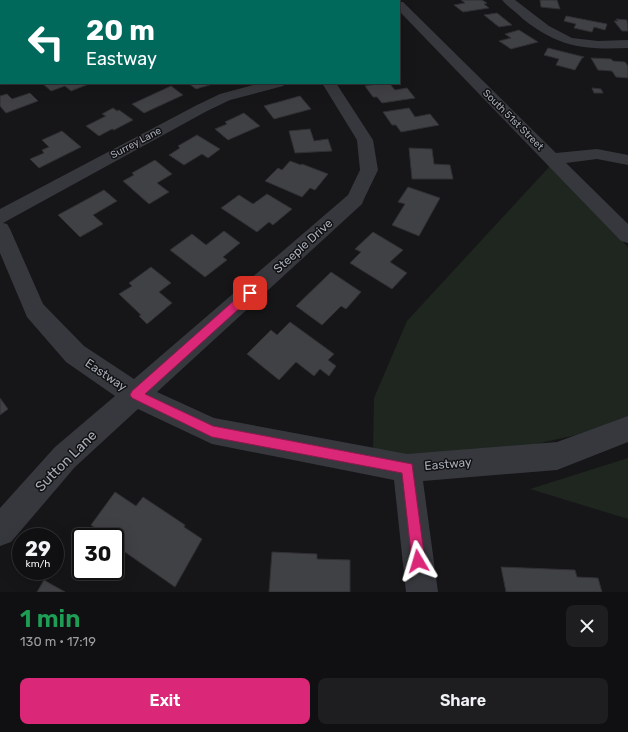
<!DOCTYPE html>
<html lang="en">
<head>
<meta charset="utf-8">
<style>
  :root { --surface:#101012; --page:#1e1e20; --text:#f1f3f6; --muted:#9c9d9f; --line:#303032; --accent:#db2777 }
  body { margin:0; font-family:Rubik,sans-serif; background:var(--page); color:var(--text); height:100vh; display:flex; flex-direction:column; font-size:15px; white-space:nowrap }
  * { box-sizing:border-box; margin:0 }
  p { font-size:13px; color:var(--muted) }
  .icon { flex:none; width:22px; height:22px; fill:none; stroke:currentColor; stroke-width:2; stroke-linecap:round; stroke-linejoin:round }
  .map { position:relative; height:592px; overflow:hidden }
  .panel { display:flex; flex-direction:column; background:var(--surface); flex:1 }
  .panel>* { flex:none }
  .guide { position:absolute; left:0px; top:0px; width:400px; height:84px; box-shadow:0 4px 16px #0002,0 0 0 1px var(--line); background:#00695c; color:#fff; overflow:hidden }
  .speed { position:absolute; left:12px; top:528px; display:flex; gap:8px; font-size:20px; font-weight:700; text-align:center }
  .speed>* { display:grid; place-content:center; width:52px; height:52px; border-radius:50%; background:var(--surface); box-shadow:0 4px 16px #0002,0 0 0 1px var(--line); line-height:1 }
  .speed small { font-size:10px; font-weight:400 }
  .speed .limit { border:2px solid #111; border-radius:6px; background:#fff; color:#111 }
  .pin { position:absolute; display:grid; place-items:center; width:34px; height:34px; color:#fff; margin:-17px; border-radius:8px; box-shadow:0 2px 6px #0006 }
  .me { position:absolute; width:44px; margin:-22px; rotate:353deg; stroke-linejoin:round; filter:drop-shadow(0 0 3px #0008) }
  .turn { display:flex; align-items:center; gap:14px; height:84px; padding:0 20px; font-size:18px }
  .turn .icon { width:52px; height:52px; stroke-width:2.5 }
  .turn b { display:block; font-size:28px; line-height:34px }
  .round { display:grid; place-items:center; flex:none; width:42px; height:42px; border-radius:8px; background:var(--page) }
  .headline { display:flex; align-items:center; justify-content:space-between; height:68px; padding:0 20px }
  h1 { font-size:24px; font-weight:600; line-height:30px; color:#1e9e55 }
  .primary-button { display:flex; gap:8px; margin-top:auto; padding:8px 20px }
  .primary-button a { flex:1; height:46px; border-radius:8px; background:var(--accent); color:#fff; font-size:16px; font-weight:600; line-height:46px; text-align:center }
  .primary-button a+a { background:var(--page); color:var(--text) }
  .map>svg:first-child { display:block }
  .green { fill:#1e261f }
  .building { fill:#404145; stroke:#303034 }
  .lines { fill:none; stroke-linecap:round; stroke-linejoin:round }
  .minor { fill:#37383d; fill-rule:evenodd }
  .route { fill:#db2777; stroke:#8e194d }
  .labels { text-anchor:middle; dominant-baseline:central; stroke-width:3; stroke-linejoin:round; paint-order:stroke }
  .far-street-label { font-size:10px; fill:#a8adb8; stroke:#111113 }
  .street-label { font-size:12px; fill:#a8adb8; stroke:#111113 }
  .near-street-label { font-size:14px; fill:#a8adb8; stroke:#111113 }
</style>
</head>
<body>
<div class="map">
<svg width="628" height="592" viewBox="0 0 628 592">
  <rect width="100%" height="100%" fill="#161618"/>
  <!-- green -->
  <g class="green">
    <polygon points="550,166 628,247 628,417 576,435 527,446 416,455 373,452 374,398 407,321"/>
    <polygon points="628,458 628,519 530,489"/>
  </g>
  <!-- building -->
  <g class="building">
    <polygon points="461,0 482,0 487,3 484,4 489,8 463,12 454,5 465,3"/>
    <polygon points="540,0 557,0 560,9 541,7"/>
    <polygon points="497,13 512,25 499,27 484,15"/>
    <polygon points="566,16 607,24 605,30 594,27 592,32 574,28 576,24 564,21"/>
    <polygon points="616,19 627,20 628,31 622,31 614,21 618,21"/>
    <polygon points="519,30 538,42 511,49 499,41 511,38 505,34"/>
    <polygon points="548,48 584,57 582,58 575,70 556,65 559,59 544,55"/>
    <polygon points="591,58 611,59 613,61 625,62 628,66 628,78 616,77 612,71 598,70"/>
    <polygon points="42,83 88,83 89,84 71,91 65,86 51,91"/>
    <polygon points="188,83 216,83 196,89"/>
    <polygon points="384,83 389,83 395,90 407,88 415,98 382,103 377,97 373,97 365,86"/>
    <polygon points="171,86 183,95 144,113 132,104"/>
    <polygon points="592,88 601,89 603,93 594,93"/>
    <polygon points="30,93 38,101 6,113 0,106 0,96 7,94 12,99"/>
    <polygon points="300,96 311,109 274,119 264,106"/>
    <polygon points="113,108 117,111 119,110 133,120 114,130 112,129 99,136 86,126 106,116 102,114"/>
    <polygon points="409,108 415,117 430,114 439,125 401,132 396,125 392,125 383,112"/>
    <polygon points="244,113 260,126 228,140 215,129 227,124 225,122"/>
    <polygon points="310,129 314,141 328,139 332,151 295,153 289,131"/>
    <polygon points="62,131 81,147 39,168 30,159 44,153 42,150 49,147 42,140"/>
    <polygon points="197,135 220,149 208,158 202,154 184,165 169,155 180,148 178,146"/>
    <polygon points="409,148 432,149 434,164 450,165 453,179 412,179"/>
    <polygon points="155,160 172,174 157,183 169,192 149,204 123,181 134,175 132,173"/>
    <polygon points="290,161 301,165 302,164 328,174 315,190 310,188 302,197 265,181 278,168 282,170"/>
    <polygon points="408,187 440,198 419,236 392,225 405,204 398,202"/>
    <polygon points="104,190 117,201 93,215 103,224 80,237 58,215"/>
    <polygon points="267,194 292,209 273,225 269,222 257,232 221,208 239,195 253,204"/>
    <polygon points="224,231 240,243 223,257 227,260 205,277 170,250 192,234 206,245"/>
    <polygon points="373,232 403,250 390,262 407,273 392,289 350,263 361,252 355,249"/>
    <polygon points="151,267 171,283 159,292 172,303 147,324 139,316 141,315 119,294 132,286 129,283"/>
    <polygon points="331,272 361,292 346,309 341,306 322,325 296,306"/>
    <polygon points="290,322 334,354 328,360 336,366 329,376 320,369 314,376 296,362 279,380 247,354 271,330 277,335"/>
    <polygon points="0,398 8,409 0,415"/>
    <polygon points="115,492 136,506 143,497 185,525 184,527 202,539 175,587 115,545 115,537 108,537 91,525"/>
    <polygon points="272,552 317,554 317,559 350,560 350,592 269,592"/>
    <polygon points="501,567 575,570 577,577 598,578 602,592 506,592"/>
    <polygon points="44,580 65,592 37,592"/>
  </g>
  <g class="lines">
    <!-- minor -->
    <g class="minor">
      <path d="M502 0H515L549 26 572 38 598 41 628 40V48C584 50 558 47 523 19 517 13 508 7 502 0Z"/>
      <polygon points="397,1 403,2 556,153 597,149 628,155 628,165 597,159 566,163 628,224 628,243 621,241 399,11 399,1"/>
      <polygon points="261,83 285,83 283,86 230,100 207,111 3,223 7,224 10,229 43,304 84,346 134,379 348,195 360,170 357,140 322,83 336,83 373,140 378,170 364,199 362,204 157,392 214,418 407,454 557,442 628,416 628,442 557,470 423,481 438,592 406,592 394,480 212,444 138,409 75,467 11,542 0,546 0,508 55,447 115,396 66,362 27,317 0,253 0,209 197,105 220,94"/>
    </g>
  </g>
  <!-- route -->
  <polygon class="route" points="250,289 254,293 253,296 145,394 213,426 412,464 425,561 423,566 418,568 414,566 412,561 402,473 212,437 132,398 130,395 132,391 246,290"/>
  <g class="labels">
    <!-- far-street labels -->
    <g class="far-street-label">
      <text transform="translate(513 120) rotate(45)">South 51st Street</text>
      <text transform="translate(136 143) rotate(-28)">Surrey Lane</text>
    </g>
    <!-- street labels -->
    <g class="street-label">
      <text transform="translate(303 246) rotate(-42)">Steeple Drive</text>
      <text transform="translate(106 375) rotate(34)">Eastway</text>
      <text transform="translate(448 464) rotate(-5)">Eastway</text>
    </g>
    <!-- near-street labels -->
    <g class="near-street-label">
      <text transform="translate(66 461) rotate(-45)">Sutton Lane</text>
    </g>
  </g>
</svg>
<div class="speed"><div>29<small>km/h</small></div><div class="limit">30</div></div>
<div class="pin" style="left:250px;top:293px;background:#d93025"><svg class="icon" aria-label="arrive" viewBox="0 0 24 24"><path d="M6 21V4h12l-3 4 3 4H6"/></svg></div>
<svg class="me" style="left:418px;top:561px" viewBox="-20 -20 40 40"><path d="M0-17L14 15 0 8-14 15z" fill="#db2777" stroke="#fff" stroke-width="4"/></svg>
<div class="guide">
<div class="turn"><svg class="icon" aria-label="left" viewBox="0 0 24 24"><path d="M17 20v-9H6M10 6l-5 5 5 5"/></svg><div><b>20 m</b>Eastway</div></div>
</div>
</div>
<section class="panel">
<div class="headline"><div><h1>1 min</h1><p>130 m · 17:19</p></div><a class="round"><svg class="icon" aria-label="close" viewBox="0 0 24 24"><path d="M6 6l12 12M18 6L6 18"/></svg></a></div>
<div class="primary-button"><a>Exit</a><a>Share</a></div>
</section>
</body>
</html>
